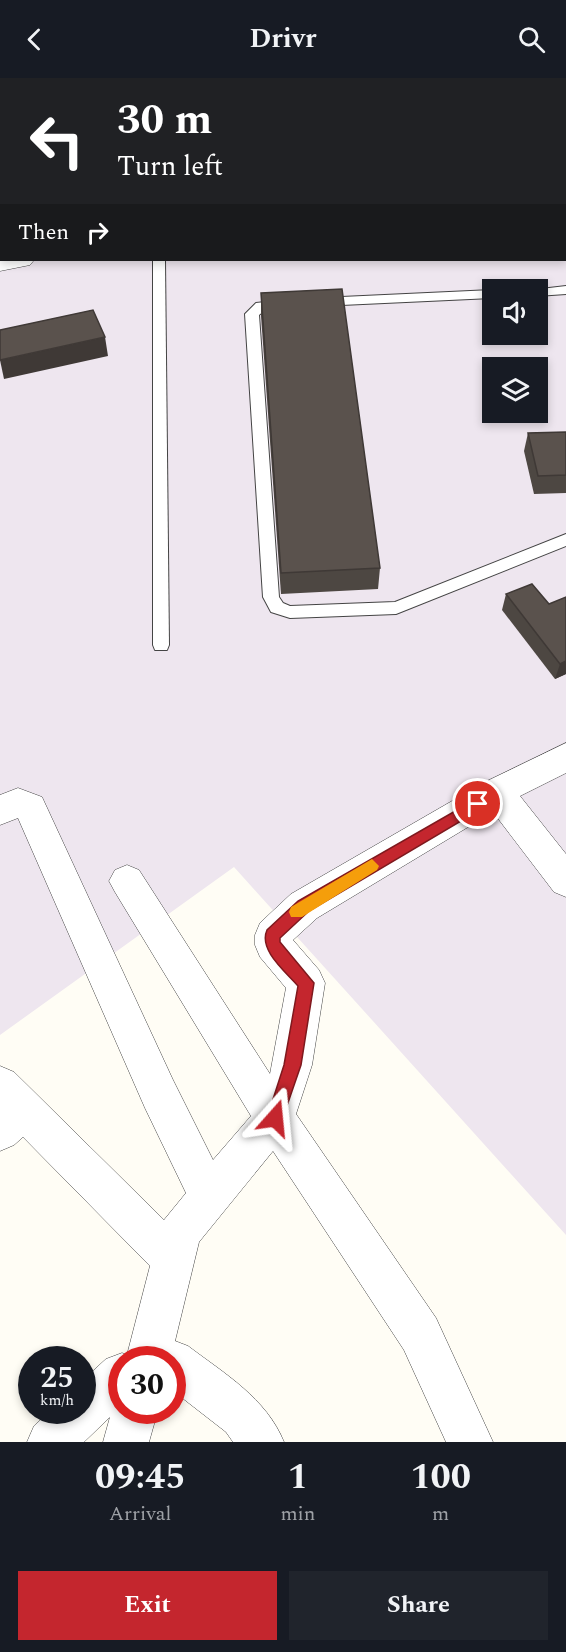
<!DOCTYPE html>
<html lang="en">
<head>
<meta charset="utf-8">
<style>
  :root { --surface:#171b24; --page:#20242c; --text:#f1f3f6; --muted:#9ea1a6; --accent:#c4262e }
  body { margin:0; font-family:Spectral,serif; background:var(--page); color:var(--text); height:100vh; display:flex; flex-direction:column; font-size:22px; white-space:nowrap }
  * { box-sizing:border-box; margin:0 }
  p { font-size:20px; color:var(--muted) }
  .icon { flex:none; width:33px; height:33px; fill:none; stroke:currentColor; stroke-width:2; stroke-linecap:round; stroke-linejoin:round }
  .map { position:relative; height:1364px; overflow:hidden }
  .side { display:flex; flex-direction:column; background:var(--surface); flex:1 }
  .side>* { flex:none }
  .hud { position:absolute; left:0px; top:0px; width:567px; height:183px; box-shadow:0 3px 9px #0003; background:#202124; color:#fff; overflow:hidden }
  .buttons { position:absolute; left:482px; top:201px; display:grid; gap:12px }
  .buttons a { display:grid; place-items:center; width:66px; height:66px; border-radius:0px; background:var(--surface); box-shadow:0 3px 9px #0003; font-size:30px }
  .speed { position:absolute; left:18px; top:1268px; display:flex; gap:12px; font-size:30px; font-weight:700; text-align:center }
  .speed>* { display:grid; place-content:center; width:78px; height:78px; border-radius:50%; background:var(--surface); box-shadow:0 3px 9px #0003; line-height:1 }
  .speed small { font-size:15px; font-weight:400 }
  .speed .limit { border:9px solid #d22; background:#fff; color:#111 }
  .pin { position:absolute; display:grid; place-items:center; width:51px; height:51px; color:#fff; margin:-26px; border:3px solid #fff; border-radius:50%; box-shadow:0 2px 6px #0007 }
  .me { position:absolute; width:66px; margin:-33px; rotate:18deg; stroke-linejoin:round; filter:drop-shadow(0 0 4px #0008) }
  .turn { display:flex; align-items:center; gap:21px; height:126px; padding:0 18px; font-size:27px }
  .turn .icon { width:78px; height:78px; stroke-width:2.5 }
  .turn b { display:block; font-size:42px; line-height:51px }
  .then { display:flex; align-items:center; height:57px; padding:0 18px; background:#0003; gap:12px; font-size:22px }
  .eta { display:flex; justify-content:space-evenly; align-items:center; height:102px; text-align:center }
  .eta b { font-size:36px; font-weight:700; line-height:42px }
  .cta { display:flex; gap:12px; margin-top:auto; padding:12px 18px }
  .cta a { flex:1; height:69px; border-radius:0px; background:var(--accent); color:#fff; font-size:24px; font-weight:700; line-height:69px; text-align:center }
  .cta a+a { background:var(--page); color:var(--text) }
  header { display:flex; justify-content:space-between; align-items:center; height:78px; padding:0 18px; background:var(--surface); font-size:27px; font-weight:700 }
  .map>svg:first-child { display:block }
  .industrial { fill:#eee6ef; fill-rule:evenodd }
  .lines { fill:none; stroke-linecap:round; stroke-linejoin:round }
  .service-casing { stroke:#444; stroke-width:2 }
  .minor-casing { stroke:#444; stroke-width:1 }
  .service { fill:#fff; fill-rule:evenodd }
  .minor { fill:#fff; fill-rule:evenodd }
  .wall { fill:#4d4742 }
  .shaded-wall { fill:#3f3936 }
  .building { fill:#5a524d; stroke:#3f3936; stroke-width:1.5 }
  .route { fill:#c4262e; stroke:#7f191e; stroke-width:1.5 }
  .slow { fill:#f59e0b }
</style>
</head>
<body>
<header><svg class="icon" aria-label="back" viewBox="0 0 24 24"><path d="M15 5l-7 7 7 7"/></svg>Drivr<svg class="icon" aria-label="search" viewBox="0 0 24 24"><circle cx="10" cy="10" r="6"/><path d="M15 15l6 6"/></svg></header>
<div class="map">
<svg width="566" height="1364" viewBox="0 0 566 1364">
  <rect width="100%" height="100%" fill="#fffdf5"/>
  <!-- industrial -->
  <path class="industrial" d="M0 0H566V1157L234 789 0 957ZM2 2H566V182H2ZM492 212H537V256H492ZM492 290H537V334H492Z"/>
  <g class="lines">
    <defs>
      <g id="service">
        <polygon points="153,182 165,182 169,567 167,572 155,572 153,567"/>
        <polygon points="566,208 566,216 537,218 537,212 532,212"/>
        <polygon points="492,212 492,220 320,228 313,224 320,220"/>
        <polygon points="283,222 288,223 288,229 265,232 259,237 279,519 283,525 290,528 395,524 566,456 566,468 396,536 290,540 271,534 263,519 245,236 256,225"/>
      </g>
      <g id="minor">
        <polygon points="21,0 44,0 20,2"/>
        <polygon points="525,0 547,0 548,2 526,2"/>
        <polygon points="0,8 2,8 0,21"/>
        <rect x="0" y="70" width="2" height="13"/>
        <polygon points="0,179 2,182 34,182 30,187 0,193"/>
        <path d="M566 665V695L520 718 566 776V819L554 814 493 734 317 840 293 862 319 892 325 905 312 987 296 1036 436 1240 493 1364H446L404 1272 273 1073 199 1164 175 1263 188 1268C225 1296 266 1320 284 1364H233L226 1354 172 1312V1281H122V1332H158L149 1364H103L110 1339 84 1364H27L34 1348 51 1332H82V1303L106 1281 122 1275 127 1277 150 1188 23 1059 14 1067 0 1073V988L14 994 164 1142 186 1115 145 1030 18 740 0 747V717L18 710 42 719 173 1002 213 1082 251 1038 115 814 109 803 115 792 127 787 139 792 270 996 286 910 260 879 255 867V857L260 845 291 816 485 704Z"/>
      </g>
    </defs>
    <!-- service casing -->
    <use href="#service" class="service-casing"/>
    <!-- minor casing -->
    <use href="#minor" class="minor-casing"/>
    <!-- service -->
    <use href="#service" class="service"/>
    <!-- minor -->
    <use href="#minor" class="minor"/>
  </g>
  <!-- wall -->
  <g class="wall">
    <polygon points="363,0 465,0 468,2 363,2"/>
    <polygon points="261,215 380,490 378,511 281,516 261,238"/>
    <polygon points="566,354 566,415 534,416 524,373 528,355"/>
    <polygon points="506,516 549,526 566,596 555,601 502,532"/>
  </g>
  <!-- shaded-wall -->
  <g class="shaded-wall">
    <polygon points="105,259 108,278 4,301 0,282"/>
    <polygon points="566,583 566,596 555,601 560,586"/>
  </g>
  <!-- building -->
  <g class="building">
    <polygon points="376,0 465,0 468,2 379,2"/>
    <polygon points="342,211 380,490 281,495 261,215"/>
    <polygon points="93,232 105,259 0,282 0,252"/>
    <polygon points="566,354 566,397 538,398 528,355"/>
    <polygon points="532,506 549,526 566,519 566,583 560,586 506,516"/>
  </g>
  <!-- route -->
  <path class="route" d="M478 720 485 726 483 730 309 833 280 860V864L314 905 301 987 281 1045 275 1048 270 1045 267 1040 284 987 298 908C286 894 258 872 267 852L298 823Z"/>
  <!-- slow -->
  <polygon class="slow" points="372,781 379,788 377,792 302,839 291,839 289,834 291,829"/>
</svg>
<div class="buttons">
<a><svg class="icon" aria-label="sound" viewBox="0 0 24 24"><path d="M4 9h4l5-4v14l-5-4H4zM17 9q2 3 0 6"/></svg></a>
<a><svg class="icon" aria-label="layers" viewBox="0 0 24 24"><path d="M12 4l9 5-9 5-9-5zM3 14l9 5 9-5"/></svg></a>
</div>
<div class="speed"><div>25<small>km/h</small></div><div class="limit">30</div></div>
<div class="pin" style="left:478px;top:726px;background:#d93025"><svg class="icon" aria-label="arrive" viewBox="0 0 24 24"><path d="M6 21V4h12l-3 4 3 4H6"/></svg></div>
<svg class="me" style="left:275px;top:1040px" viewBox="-20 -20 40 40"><path d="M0-17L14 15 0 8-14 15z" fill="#c4262e" stroke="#fff" stroke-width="4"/></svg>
<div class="hud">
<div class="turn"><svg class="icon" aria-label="left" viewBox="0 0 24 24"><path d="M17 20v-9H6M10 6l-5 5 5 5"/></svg><div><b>30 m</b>Turn left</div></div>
<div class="then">Then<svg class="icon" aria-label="right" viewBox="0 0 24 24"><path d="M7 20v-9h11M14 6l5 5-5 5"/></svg></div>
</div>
</div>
<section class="side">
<div class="eta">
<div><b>09:45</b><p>Arrival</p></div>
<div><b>1</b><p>min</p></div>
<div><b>100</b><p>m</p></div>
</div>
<div class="cta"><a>Exit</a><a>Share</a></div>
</section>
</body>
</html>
